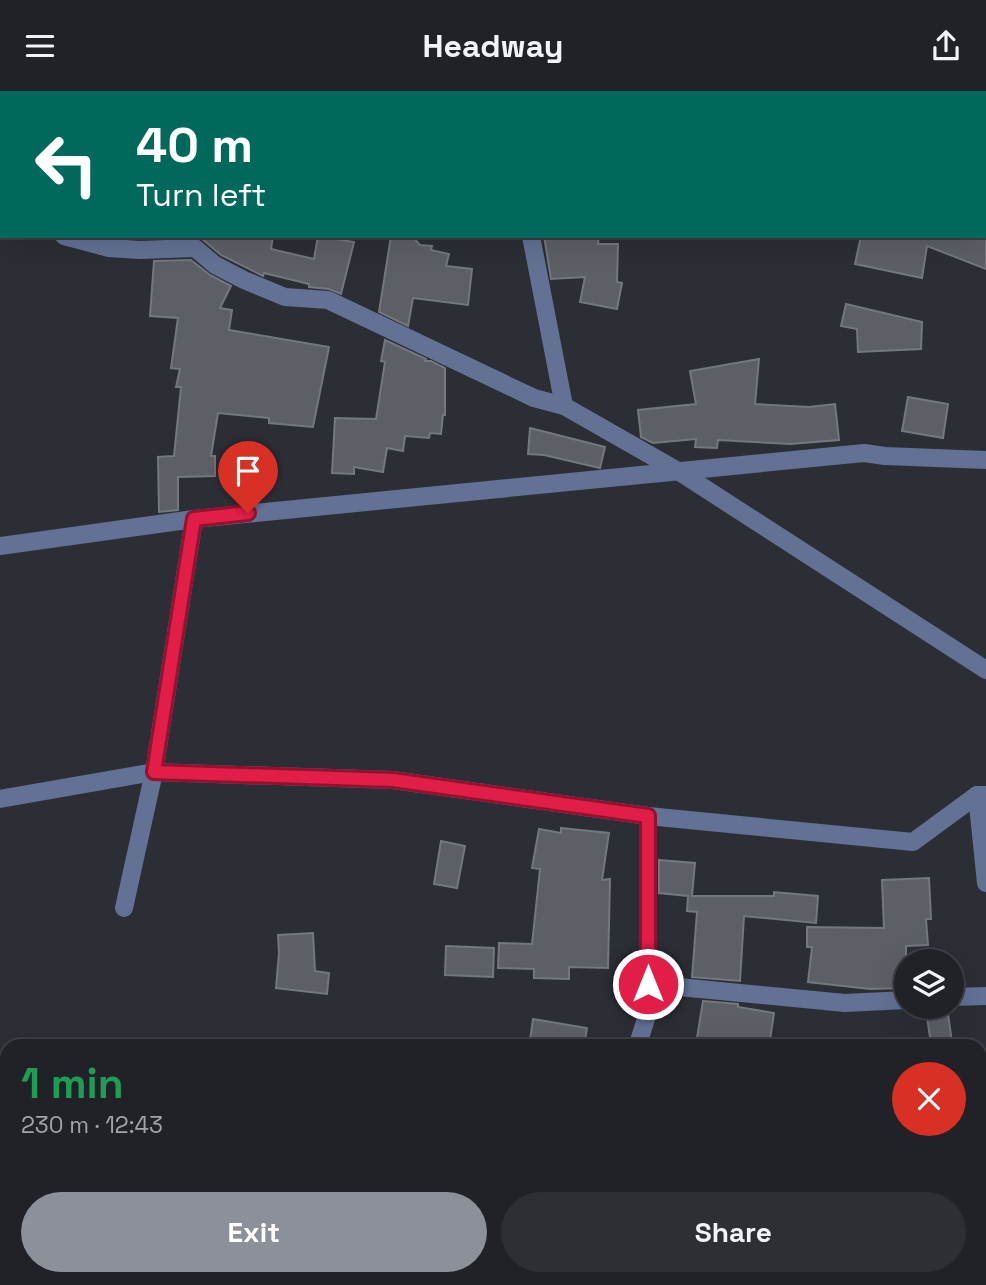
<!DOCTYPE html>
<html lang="en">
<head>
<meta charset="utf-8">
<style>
  :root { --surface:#202228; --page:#2d2f34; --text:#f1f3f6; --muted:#a2a4a8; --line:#3d3f45; --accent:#8c9099 }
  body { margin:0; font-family:"Space Grotesk",sans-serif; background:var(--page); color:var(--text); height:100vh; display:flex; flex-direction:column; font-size:26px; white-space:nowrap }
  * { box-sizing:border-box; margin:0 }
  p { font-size:23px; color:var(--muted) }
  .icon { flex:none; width:38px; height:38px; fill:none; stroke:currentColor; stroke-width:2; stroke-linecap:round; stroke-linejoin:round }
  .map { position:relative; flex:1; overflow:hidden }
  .details { position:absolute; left:0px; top:948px; width:987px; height:247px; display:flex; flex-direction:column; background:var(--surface); border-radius:21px 21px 0 0; box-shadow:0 7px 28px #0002,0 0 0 2px var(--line) }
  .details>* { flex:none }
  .hud { position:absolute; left:0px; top:0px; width:987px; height:147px; box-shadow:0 7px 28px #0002,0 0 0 2px var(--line); background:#00695c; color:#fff; overflow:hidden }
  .controls { position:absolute; left:894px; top:858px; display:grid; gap:14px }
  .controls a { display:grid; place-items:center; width:70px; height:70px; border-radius:50%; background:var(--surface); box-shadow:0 7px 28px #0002,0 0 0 2px var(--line); font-size:35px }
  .pin { position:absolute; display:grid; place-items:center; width:60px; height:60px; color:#fff; margin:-72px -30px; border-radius:50% 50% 50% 0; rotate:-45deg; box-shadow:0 0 7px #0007 }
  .pin .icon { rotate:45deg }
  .me { position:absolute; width:77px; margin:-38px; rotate:0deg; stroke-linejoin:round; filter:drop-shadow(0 0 5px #0008) }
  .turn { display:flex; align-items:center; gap:24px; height:147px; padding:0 21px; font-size:32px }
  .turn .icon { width:91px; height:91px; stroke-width:2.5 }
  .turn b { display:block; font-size:49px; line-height:60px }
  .round { display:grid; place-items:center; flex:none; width:74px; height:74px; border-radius:37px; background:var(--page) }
  .summary { display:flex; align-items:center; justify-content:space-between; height:119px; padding:0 21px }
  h1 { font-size:42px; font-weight:700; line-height:52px; color:#1e9e55 }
  .action { display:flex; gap:14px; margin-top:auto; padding:14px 21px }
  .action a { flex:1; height:80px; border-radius:42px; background:var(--accent); color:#fff; font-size:28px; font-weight:700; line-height:80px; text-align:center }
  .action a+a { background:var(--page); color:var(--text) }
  header { display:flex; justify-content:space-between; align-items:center; height:91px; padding:0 21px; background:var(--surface); font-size:32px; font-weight:700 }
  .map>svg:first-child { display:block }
  .building { fill:#5c5f66; stroke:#73777e; stroke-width:2 }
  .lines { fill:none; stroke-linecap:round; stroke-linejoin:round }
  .minor { stroke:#637195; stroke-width:18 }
  .route-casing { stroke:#92132f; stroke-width:18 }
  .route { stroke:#e11d48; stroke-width:12 }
</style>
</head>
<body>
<header><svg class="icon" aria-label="menu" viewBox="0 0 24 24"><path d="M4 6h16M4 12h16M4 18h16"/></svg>Headway<svg class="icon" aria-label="share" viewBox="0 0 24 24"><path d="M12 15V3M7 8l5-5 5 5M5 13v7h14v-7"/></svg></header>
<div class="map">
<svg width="986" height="1194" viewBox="0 0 986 1194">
  <rect width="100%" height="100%" fill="#2b2e35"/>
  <!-- building -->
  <g class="building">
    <polygon points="156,145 273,145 271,158 314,168 318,145 354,151 341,203 329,198 309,196 309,193 264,182 263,185 221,164 202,148 196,146 156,147"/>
    <polygon points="391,145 412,145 420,154 432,155 431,159 449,163 446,175 472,178 468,214 413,207 408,235 379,221"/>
    <polygon points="544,145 599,145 598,153 618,153 617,191 622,192 617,218 580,211 585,186 551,188"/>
    <polygon points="861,145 986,145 986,178 927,155 922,187 855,173"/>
    <polygon points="191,169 210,184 231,195 220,217 232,219 229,239 329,256 313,336 269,332 269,327 218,322 211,365 215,365 215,385 178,386 178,419 159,421 158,366 174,365 181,296 176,296 180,278 171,277 178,227 150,225 154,170"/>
    <polygon points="846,213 922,231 921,258 858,261 857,238 841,235"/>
    <polygon points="385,249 426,268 425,270 431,270 445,277 445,324 443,324 441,343 430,342 429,347 405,345 403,360 387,357 383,381 354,376 354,383 332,382 335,327 376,328 385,271 381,270"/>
    <polygon points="759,268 755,313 809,316 835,313 839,349 790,353 718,349 717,357 695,356 696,348 653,352 641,346 638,319 696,313 690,280"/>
    <polygon points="908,306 948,313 943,347 902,340"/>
    <polygon points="530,337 605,356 600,377 544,364 528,363"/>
    <polygon points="561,737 609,742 602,789 610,788 608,877 569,876 569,888 534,887 534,878 498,877 499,852 532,853 540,778 532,777 539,738 561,742"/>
    <polygon points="441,750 465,755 457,797 434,793"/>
    <polygon points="659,769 695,772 692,805 774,805 774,801 818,805 816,832 744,825 740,890 692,886 697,821 687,820 688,805 659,802"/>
    <polygon points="929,787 931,828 926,828 928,854 906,855 906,897 870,898 808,891 812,856 807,856 807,836 884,837 882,789"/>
    <polygon points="313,842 315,880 329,882 327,903 276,897 279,862 278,844"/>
    <polygon points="446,855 494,857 493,886 445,884"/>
    <polygon points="703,910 738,913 738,916 774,922 769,956 711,956 696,953"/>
    <polygon points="947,916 952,951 931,953 926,919"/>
    <polygon points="533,928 587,937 584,956 554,952 554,956 529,956"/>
  </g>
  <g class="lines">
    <!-- minor -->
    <g class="minor">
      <polyline points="503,0 504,2"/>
      <polyline points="985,59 986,59"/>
      <polyline points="0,129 2,130"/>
      <polyline points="64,145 109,157 140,159 195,157 215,174 244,189 285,206 328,209 534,307 564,315 678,380 986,579"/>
      <polyline points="531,145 564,315"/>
      <polyline points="0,455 194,428 864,362 885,365 986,369"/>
      <polyline points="986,704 977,704 986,792"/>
      <polyline points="0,708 154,681 393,689 648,725 913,751 977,704"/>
      <polyline points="124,817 154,681 194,428"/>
      <polyline points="648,893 845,912 906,909"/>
      <polyline points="952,906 986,905"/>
      <polyline points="637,956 646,928 648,893 648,725"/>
    </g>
  </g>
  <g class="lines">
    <defs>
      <polyline id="route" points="248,422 194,428 154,681 393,689 648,725 648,893"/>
    </defs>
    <!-- route casing -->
    <use href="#route" class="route-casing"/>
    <!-- route -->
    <use href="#route" class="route"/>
  </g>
</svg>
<div class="controls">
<a><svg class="icon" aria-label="layers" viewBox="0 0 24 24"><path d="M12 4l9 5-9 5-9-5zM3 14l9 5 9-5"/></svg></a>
</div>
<div class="pin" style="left:248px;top:422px;background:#d93025"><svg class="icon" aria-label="arrive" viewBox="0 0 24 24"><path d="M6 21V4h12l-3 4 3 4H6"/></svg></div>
<svg class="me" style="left:648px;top:893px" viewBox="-20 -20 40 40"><circle r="17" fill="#e11d48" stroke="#fff" stroke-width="3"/><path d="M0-11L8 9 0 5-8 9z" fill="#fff"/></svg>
<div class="hud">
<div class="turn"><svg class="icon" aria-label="left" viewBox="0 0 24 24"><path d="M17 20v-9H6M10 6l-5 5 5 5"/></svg><div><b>40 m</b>Turn left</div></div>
</div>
<section class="details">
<div class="summary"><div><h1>1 min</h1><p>230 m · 12:43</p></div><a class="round" style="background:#d93025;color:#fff"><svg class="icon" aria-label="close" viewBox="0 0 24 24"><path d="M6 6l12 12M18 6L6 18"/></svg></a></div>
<div class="action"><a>Exit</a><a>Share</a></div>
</section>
</div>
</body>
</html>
